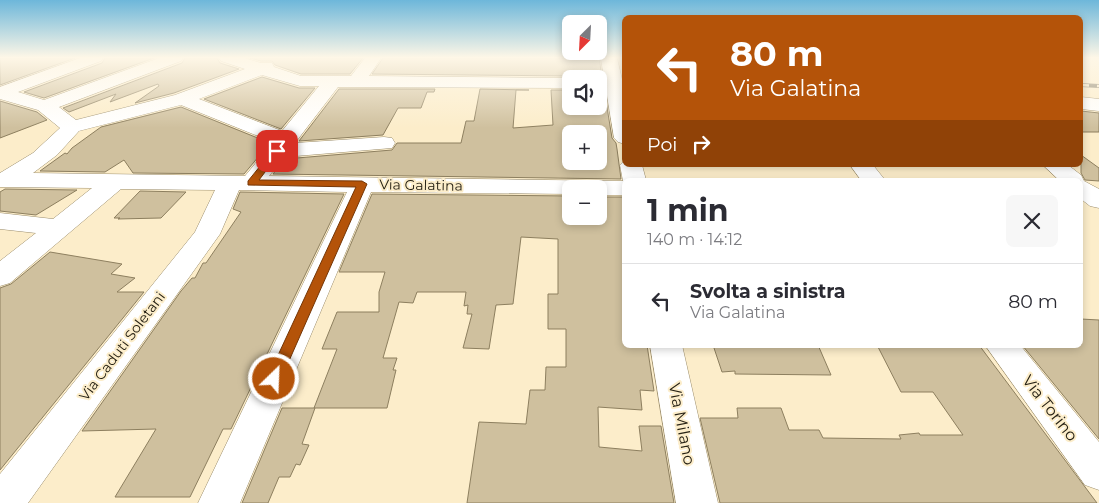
<!DOCTYPE html>
<html lang="it">
<head>
<meta charset="utf-8">
<style>
  :root { --surface:#fff; --page:#f7f7f7; --text:#2b2b33; --muted:#7c7c81; --line:#e1e1e2 }
  body { margin:0; font-family:Montserrat,sans-serif; background:var(--page); color:var(--text); height:100vh; display:flex; flex-direction:column; font-size:19px; white-space:nowrap }
  * { box-sizing:border-box; margin:0 }
  p { font-size:16px; color:var(--muted) }
  .icon { flex:none; width:28px; height:28px; fill:none; stroke:currentColor; stroke-width:2; stroke-linecap:round; stroke-linejoin:round }
  .map { position:relative; flex:1; overflow:hidden }
  .sheet { position:absolute; left:622px; top:178px; width:461px; height:170px; display:flex; flex-direction:column; background:var(--surface); border-radius:8px; box-shadow:0 2px 8px #0003 }
  .sheet>* { flex:none }
  .hud { position:absolute; left:622px; top:15px; width:461px; height:152px; border-radius:8px; box-shadow:0 2px 8px #0003; background:#b45309; color:#fff; overflow:hidden }
  .needle { width:32px; rotate:204deg }
  .controls { position:absolute; left:562px; top:15px; display:grid; gap:10px }
  .controls a { display:grid; place-items:center; width:45px; height:45px; border-radius:8px; background:var(--surface); box-shadow:0 2px 8px #0003; font-size:25px }
  .pin { position:absolute; display:grid; place-items:center; width:42px; height:42px; color:#fff; margin:-21px; border-radius:10px; box-shadow:0 2px 8px #0006 }
  .me { position:absolute; width:55px; margin:-28px; rotate:24deg; stroke-linejoin:round; filter:drop-shadow(0 0 4px #0008) }
  .turn { display:flex; align-items:center; gap:18px; height:105px; padding:0 25px; font-size:22px }
  .turn .icon { width:65px; height:65px; stroke-width:2.5 }
  .turn b { display:block; font-size:35px; line-height:42px }
  .then { display:flex; align-items:center; height:48px; padding:0 25px; background:#0003; gap:10px; font-size:19px }
  .round { display:grid; place-items:center; flex:none; width:52px; height:52px; border-radius:8px; background:var(--page) }
  .overview { display:flex; align-items:center; justify-content:space-between; height:85px; padding:0 25px }
  h1 { font-size:30px; font-weight:700; line-height:38px }
  ul { padding:0; list-style:none }
  li { display:flex; align-items:center; gap:15px; height:75px; padding:0 25px; border-top:1px solid var(--line) }
  li div { flex:1 }
  li b { display:block; font-size:19px }
  li em { font-style:normal }
  .map>svg:first-child { display:block }
  .building { fill:#cfc09e; stroke:#8d7f5f; fill-rule:evenodd }
  .lines { fill:none; stroke-linecap:round; stroke-linejoin:round }
  .minor-casing { stroke:#9b8d6c; stroke-width:1 }
  .minor { fill:#fff; fill-rule:evenodd }
  .rail-casing { stroke:#7a715c; stroke-width:4 }
  .rail { stroke:#fcedca; stroke-width:2.5; stroke-dasharray:8; stroke-linecap:butt }
  .route { fill:#b45309; stroke:#753606 }
  .labels { text-anchor:middle; dominant-baseline:central; stroke-width:4; stroke-linejoin:round; paint-order:stroke }
  .street-label { font-size:14px; fill:#262114; stroke:#fcedca }
  .near-street-label { font-size:16px; fill:#262114; stroke:#fcedca }
</style>
</head>
<body>
<div class="map">
<svg width="1099" height="503" viewBox="0 0 1099 503">
  <rect width="100%" height="100%" fill="#fcedca"/>
  <!-- building -->
  <g class="building">
    <polygon points="0,58 75,58 0,85"/>
    <polygon points="105,58 154,58 44,98 24,92 102,63"/>
    <polygon points="185,58 217,58 220,63 239,69 174,93 135,103 159,86 158,84 110,102 116,94 69,112 63,108 182,63"/>
    <polygon points="250,58 363,58 350,74 301,74 275,65 272,61 261,61"/>
    <path d="M383 58H599L612 138 616 143 617 149 621 179 273 174 285 159 392 150 397 143H461L466 121H474L480 89 529 90H516L513 128 553 125 551 90H571V106H599V79H578L571 76 372 74ZM571 134H599V161H571Z"/>
    <polygon points="262,77 299,88 315,88 281,129 204,99"/>
    <polygon points="339,89 435,89 434,92 427,92 421,108 398,108 383,135 299,141"/>
    <polygon points="0,101 37,112 47,120 0,138"/>
    <polygon points="181,107 270,143 244,174 133,173 124,160 105,172 40,171 65,153 67,154 72,148 101,127"/>
    <polygon points="1081,111 1099,113 1099,132 1081,132"/>
    <polygon points="1081,155 1099,168 1099,181 1085,180 1081,173"/>
    <polygon points="5,189 77,190 36,215 0,211 0,192"/>
    <polygon points="140,191 186,192 161,218 118,219 120,218 114,218"/>
    <polygon points="240,192 344,194 231,429 223,429 190,497 115,497 156,429 82,431 181,291 192,278 195,278 203,263 206,263 241,212 233,209"/>
    <polygon points="372,194 571,196 571,216 599,216 599,197 625,197 625,345 647,345 654,391 640,390 642,410 598,407 599,447 642,451 639,426 661,426 674,503 467,503 479,422 526,424 530,390 545,390 546,367 566,367 566,329 548,329 548,294 558,294 558,239 521,237 513,304 496,305 489,349 463,348 472,314 467,314 468,305 464,306 466,292 417,292 413,303 399,302 383,358 397,358 393,370 396,370 387,408 314,408 337,349 322,349 337,312 379,312 379,292 385,272 339,272"/>
    <polygon points="50,252 122,264 111,274 135,278 117,292 144,292 0,470 0,288 11,284"/>
    <polygon points="1081,319 1099,320 1099,439 1022,345 1081,345"/>
    <polygon points="713,345 818,345 831,375 735,374 735,371 722,372"/>
    <polygon points="877,345 979,345 1097,503 720,503 700,418 738,418 737,408 781,408 789,430 819,430 823,438 901,439 899,435 919,433 920,435 963,435 933,392 901,392"/>
    <polygon points="282,408 315,408 302,444 309,445 300,465 296,464 290,477 279,477 268,503 242,503"/>
  </g>
  <g class="lines">
    <defs>
      <g id="minor">
        <path d="M80 58H103L101 61 18 92 44 100 159 58H183L181 61 59 107 76 120 175 95 245 69 221 61 219 58H244L261 63H272L274 67 301 76H351L365 58H381L369 76 571 78 576 79H571V88L338 87 295 143 384 137 392 138 395 143 392 148 284 157 269 176 623 181 620 165 625 160V165H642L646 180H625V195H599V189H571V194L371 192 240 503H198L347 192 239 190 220 234 28 503H0V474L195 232 215 190 121 189 10 283 0 286V261L36 233 0 229V213L53 219 92 188 0 187V173L33 153 60 128 38 110 0 99V87ZM262 75 300 86H319L282 131 199 99ZM181 105 273 142 245 176 33 173 57 155 79 131Z"/>
        <polygon points="601,58 617,58 625,92 625,144 618,142 614,138"/>
        <polygon points="1081,97 1099,99 1099,111 1081,109"/>
        <polygon points="850,165 873,165 885,180 861,180"/>
        <polygon points="1043,165 1068,165 1081,175 1084,181 1099,189 1099,208 1090,206 1081,199 1081,180 1059,180"/>
        <polygon points="650,345 682,345 718,503 676,503"/>
        <polygon points="985,345 1020,345 1099,442 1099,490 1085,485"/>
      </g>
    </defs>
    <!-- minor casing -->
    <use href="#minor" class="minor-casing"/>
    <!-- minor -->
    <use href="#minor" class="minor"/>
    <defs>
      <polyline id="rail" points="1081,85 1099,86"/>
    </defs>
    <!-- rail casing -->
    <use href="#rail" class="rail-casing"/>
    <!-- rail -->
    <use href="#rail" class="rail"/>
  </g>
  <!-- sky -->
  <linearGradient id="sky" x2="0" y2="1"><stop stop-color="#6db7da"/><stop offset="0.45" stop-color="#fef7e7"/><stop offset="1" stop-color="#fef7e7" stop-opacity="0"/></linearGradient>
  <rect width="1099" height="128" fill="url(#sky)"/>
  <!-- route -->
  <polygon class="route" points="274,149 280,149 281,151 259,180 362,181 367,184 281,379 279,383 274,385 269,383 267,379 356,187 248,185 248,181"/>
  <g class="labels">
    <!-- street labels -->
    <g class="street-label">
      <text transform="translate(421 185) rotate(1)">Via Galatina</text>
      <text transform="translate(122 346) rotate(-53)">Via Caduti Soletani</text>
    </g>
    <!-- near-street labels -->
    <g class="near-street-label">
      <text transform="translate(1050 408) rotate(52)">Via Torino</text>
      <text transform="translate(682 424) rotate(79)">Via Milano</text>
    </g>
  </g>
</svg>
<div class="controls">
<a><svg class="needle" viewBox="-14 -14 28 28"><path d="M0-13l5 13h-10z" fill="#e53935"/><path d="M0 13l5-13h-10z" fill="#7c7c81"/></svg></a>
<a><svg class="icon" aria-label="sound" viewBox="0 0 24 24"><path d="M4 9h4l5-4v14l-5-4H4zM17 9q2 3 0 6"/></svg></a>
<a>+</a>
<a>−</a>
</div>
<div class="pin" style="left:277px;top:151px;background:#d93025"><svg class="icon" aria-label="arrive" viewBox="0 0 24 24"><path d="M6 21V4h12l-3 4 3 4H6"/></svg></div>
<svg class="me" style="left:274px;top:379px" viewBox="-20 -20 40 40"><circle r="17" fill="#b45309" stroke="#fff" stroke-width="3"/><path d="M0-11L8 9 0 5-8 9z" fill="#fff"/></svg>
<div class="hud">
<div class="turn"><svg class="icon" aria-label="left" viewBox="0 0 24 24"><path d="M17 20v-9H6M10 6l-5 5 5 5"/></svg><div><b>80 m</b>Via Galatina</div></div>
<div class="then">Poi<svg class="icon" aria-label="right" viewBox="0 0 24 24"><path d="M7 20v-9h11M14 6l5 5-5 5"/></svg></div>
</div>
<section class="sheet">
<div class="overview"><div><h1>1 min</h1><p>140 m · 14:12</p></div><a class="round"><svg class="icon" aria-label="close" viewBox="0 0 24 24"><path d="M6 6l12 12M18 6L6 18"/></svg></a></div>
<ul>
<li><svg class="icon" aria-label="left" viewBox="0 0 24 24"><path d="M17 20v-9H6M10 6l-5 5 5 5"/></svg><div><b>Svolta a sinistra</b><p>Via Galatina</p></div><em>80 m</em></li>
</ul>
</section>
</div>
</body>
</html>
